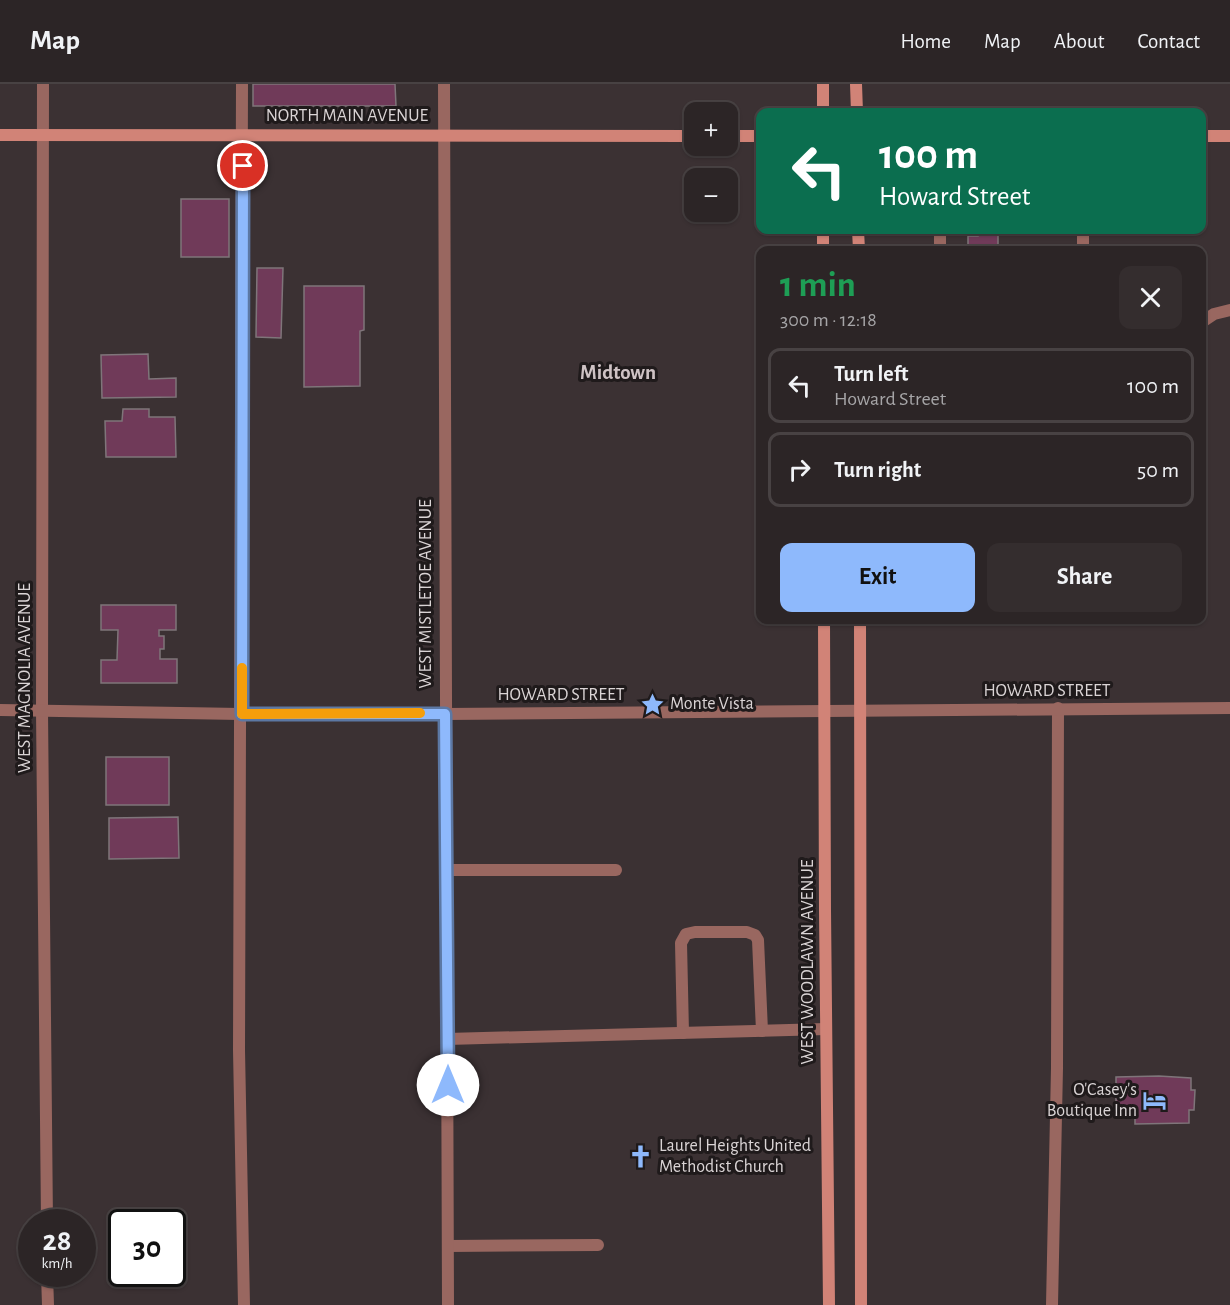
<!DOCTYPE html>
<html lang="en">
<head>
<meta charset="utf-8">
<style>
  :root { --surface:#2c2526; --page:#342d2e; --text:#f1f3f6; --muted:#a6a5a7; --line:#484243; --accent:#8eb9fc }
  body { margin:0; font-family:"Alegreya Sans",sans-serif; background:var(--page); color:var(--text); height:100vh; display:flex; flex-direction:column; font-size:22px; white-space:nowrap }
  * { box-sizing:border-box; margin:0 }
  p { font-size:20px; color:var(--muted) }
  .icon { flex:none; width:33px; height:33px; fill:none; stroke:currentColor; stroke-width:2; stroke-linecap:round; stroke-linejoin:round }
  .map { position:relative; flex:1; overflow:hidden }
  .sheet { position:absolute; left:756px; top:162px; width:450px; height:378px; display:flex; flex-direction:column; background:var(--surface); border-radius:12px; box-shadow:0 2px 4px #0004,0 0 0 2px var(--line) }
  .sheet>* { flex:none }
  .hud { position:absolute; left:756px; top:24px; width:450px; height:126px; border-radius:12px; box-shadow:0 2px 4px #0004,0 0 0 2px var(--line); background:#0b6e4f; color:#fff; overflow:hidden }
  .tools { position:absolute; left:684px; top:18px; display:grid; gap:12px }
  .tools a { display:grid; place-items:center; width:54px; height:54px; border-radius:12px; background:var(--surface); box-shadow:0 2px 4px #0004,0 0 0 2px var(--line); font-size:30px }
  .speed { position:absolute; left:18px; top:1125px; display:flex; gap:12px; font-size:30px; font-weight:700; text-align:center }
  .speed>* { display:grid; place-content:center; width:78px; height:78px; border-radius:50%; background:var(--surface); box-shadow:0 2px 4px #0004,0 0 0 2px var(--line); line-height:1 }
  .speed small { font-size:15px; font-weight:400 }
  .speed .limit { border:3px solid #111; border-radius:9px; background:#fff; color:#111 }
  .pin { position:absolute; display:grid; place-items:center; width:51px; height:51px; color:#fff; margin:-26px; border:3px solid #fff; border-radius:50%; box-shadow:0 2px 6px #0007 }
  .me { position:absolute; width:66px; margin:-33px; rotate:0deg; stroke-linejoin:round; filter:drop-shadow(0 0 4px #0008) }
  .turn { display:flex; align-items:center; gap:21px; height:126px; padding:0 24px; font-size:27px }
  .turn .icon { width:78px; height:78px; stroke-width:2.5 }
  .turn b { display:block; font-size:42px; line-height:51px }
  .round { display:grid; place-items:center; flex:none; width:63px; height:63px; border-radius:12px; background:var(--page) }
  .headline { display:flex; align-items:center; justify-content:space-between; height:102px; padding:0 24px }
  h1 { font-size:36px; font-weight:700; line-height:45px; color:#1e9e55 }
  .button { display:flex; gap:12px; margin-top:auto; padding:12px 24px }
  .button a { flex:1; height:69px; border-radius:12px; background:var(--accent); color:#111; font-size:24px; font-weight:700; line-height:69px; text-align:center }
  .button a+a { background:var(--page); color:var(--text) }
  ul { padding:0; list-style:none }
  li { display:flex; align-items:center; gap:18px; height:75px; margin:0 12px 9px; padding:0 12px; border:3px solid var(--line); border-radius:12px }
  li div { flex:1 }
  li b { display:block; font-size:22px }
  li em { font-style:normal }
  header { display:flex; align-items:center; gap:36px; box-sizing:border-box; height:84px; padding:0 30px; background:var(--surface); border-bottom:2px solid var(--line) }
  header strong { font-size:28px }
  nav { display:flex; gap:33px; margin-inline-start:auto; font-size:21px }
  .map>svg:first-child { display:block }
  .building { fill:#703a59; stroke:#7f757a; stroke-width:1.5 }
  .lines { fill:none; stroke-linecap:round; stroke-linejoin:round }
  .lane { stroke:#996760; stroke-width:12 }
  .street { stroke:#996760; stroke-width:12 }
  .secondary { stroke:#d18377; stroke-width:12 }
  .route-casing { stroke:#5c78a4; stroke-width:15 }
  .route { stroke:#8eb9fc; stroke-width:10 }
  .slow { stroke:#f59e0b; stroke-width:10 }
  .labels { text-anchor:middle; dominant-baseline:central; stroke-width:6; stroke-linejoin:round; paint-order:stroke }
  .street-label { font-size:18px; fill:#dad4d5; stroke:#1f1a1b }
  .poi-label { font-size:18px; fill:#dad4d5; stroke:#1f1a1b; text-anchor:start }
  .quarter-label { font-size:21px; font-weight:bold; fill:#cec2c4; stroke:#1f1a1b }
</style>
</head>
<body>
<header>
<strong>Map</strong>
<nav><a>Home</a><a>Map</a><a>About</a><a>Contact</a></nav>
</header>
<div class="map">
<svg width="1230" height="1221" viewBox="0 0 1230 1221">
  <rect width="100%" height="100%" fill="#3b3133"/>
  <!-- building -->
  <g class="building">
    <polygon points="253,0 395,0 396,22 253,22"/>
    <rect x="181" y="115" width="48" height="58"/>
    <polygon points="978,146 998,146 998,166 968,166 968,152 978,152"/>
    <polygon points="257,184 283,184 281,254 256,253"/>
    <polygon points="304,202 364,202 364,246 360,247 360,302 304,303"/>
    <polygon points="148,270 149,295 176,294 176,313 102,314 101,271"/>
    <polygon points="123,325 149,325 149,333 175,333 176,373 106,373 105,337 122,337"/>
    <polygon points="101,521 176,521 176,546 159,546 159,552 164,552 164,565 160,565 160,575 177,575 177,599 101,599 101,576 117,576 118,546 101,546"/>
    <rect x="106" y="673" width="63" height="48"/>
    <polygon points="178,733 179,774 109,775 109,734"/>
    <polygon points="1159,992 1191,994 1191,1006 1195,1006 1194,1026 1189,1026 1189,1039 1135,1040 1135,1026 1116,1025 1116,993"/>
  </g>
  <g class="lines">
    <!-- lane -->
    <g class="lane">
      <polyline points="242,0 239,966 244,1221"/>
      <polyline points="1083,146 1083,166"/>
      <polyline points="940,166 940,146"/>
      <polyline points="1202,238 1214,230 1230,226"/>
      <polyline points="445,786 616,786"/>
      <polyline points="683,949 681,859 686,850 695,848 747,848 755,851 758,856 762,947"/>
      <polyline points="447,955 826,945"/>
      <polyline points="448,1162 598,1161"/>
      <polyline points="1052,1221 1057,984 1058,624"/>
    </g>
    <!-- street -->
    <g class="street">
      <polyline points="43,0 42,627 47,1138"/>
      <polyline points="444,0 448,1221"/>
      <polyline points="0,626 241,630 445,630 1230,624"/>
      <polyline points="47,1190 48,1221"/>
    </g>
    <!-- secondary -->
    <g class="secondary">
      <polyline points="823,0 823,28"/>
      <polyline points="856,0 857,28"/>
      <polyline points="0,51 694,52"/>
      <polyline points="728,52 760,52"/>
      <polyline points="1202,52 1230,52"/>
      <polyline points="823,146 823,166"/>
      <polyline points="858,146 859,166"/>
      <polyline points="824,536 825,826 829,1221"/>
      <polyline points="860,536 861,1221"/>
    </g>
  </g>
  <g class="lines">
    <defs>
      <polyline id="route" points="243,82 242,630 445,630 448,1001"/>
    </defs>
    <!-- route casing -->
    <use href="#route" class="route-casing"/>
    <!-- route -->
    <use href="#route" class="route"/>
    <!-- slow -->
    <polyline class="slow" points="242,584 242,630 420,629"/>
  </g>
  <!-- icons -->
  <defs>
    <symbol id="sight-bare" viewBox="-9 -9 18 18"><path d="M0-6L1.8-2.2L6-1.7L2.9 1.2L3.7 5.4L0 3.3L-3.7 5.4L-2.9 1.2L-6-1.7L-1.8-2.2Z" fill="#8eb9fc" stroke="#1f1a1b" stroke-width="2.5" paint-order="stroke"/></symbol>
    <symbol id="hotel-bare" viewBox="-9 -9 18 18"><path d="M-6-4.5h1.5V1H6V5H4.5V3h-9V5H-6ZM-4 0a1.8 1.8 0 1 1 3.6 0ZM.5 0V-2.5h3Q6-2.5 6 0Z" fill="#8eb9fc" stroke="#1f1a1b" stroke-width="2.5" paint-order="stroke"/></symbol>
    <symbol id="church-bare" viewBox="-9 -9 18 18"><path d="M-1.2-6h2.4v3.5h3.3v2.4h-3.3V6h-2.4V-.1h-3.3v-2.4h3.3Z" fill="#8eb9fc" stroke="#1f1a1b" stroke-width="2.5" paint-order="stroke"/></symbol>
  </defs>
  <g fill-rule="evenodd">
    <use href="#sight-bare" x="636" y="604" width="33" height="33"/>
    <use href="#hotel-bare" x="1138" y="1000" width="33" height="33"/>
    <use href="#church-bare" x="624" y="1056" width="33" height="33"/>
  </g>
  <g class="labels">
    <!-- street labels -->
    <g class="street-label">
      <text x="347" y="32">NORTH MAIN AVENUE</text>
      <text transform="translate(426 510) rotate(-90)">WEST MISTLETOE AVENUE</text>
      <text transform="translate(25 594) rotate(-90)">WEST MAGNOLIA AVENUE</text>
      <text x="1047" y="607">HOWARD STREET</text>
      <text x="561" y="611">HOWARD STREET</text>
      <text transform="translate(808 878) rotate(-90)">WEST WOODLAWN AVENUE</text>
    </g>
    <!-- poi labels -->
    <g class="poi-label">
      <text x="670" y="620">Monte Vista</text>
      <text x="1137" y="1006" text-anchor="end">O'Casey's<tspan x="1137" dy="21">Boutique Inn</tspan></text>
      <text x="659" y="1062">Laurel Heights United<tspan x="659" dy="21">Methodist Church</tspan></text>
    </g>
    <!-- quarter labels -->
    <g class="quarter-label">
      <text x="618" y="288">Midtown</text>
    </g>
  </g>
</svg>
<div class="tools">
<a>+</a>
<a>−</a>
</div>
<div class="speed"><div>28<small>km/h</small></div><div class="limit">30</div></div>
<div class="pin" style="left:243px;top:82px;background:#d93025"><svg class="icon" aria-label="arrive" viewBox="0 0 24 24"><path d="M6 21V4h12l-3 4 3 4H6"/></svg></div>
<svg class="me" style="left:448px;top:1001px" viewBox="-20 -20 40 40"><circle r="19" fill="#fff"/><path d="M0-13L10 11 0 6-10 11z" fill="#8eb9fc"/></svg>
<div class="hud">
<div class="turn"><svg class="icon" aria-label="left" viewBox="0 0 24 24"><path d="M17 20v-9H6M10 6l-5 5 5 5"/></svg><div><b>100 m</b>Howard Street</div></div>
</div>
<section class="sheet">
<div class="headline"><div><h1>1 min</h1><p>300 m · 12:18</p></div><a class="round"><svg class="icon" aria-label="close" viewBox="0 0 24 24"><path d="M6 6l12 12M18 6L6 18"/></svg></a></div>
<ul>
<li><svg class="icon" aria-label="left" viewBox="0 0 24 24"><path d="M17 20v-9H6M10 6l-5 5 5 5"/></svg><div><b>Turn left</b><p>Howard Street</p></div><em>100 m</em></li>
<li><svg class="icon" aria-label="right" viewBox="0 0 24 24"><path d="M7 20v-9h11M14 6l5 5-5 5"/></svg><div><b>Turn right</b></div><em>50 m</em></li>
</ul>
<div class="button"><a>Exit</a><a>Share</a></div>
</section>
</div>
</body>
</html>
